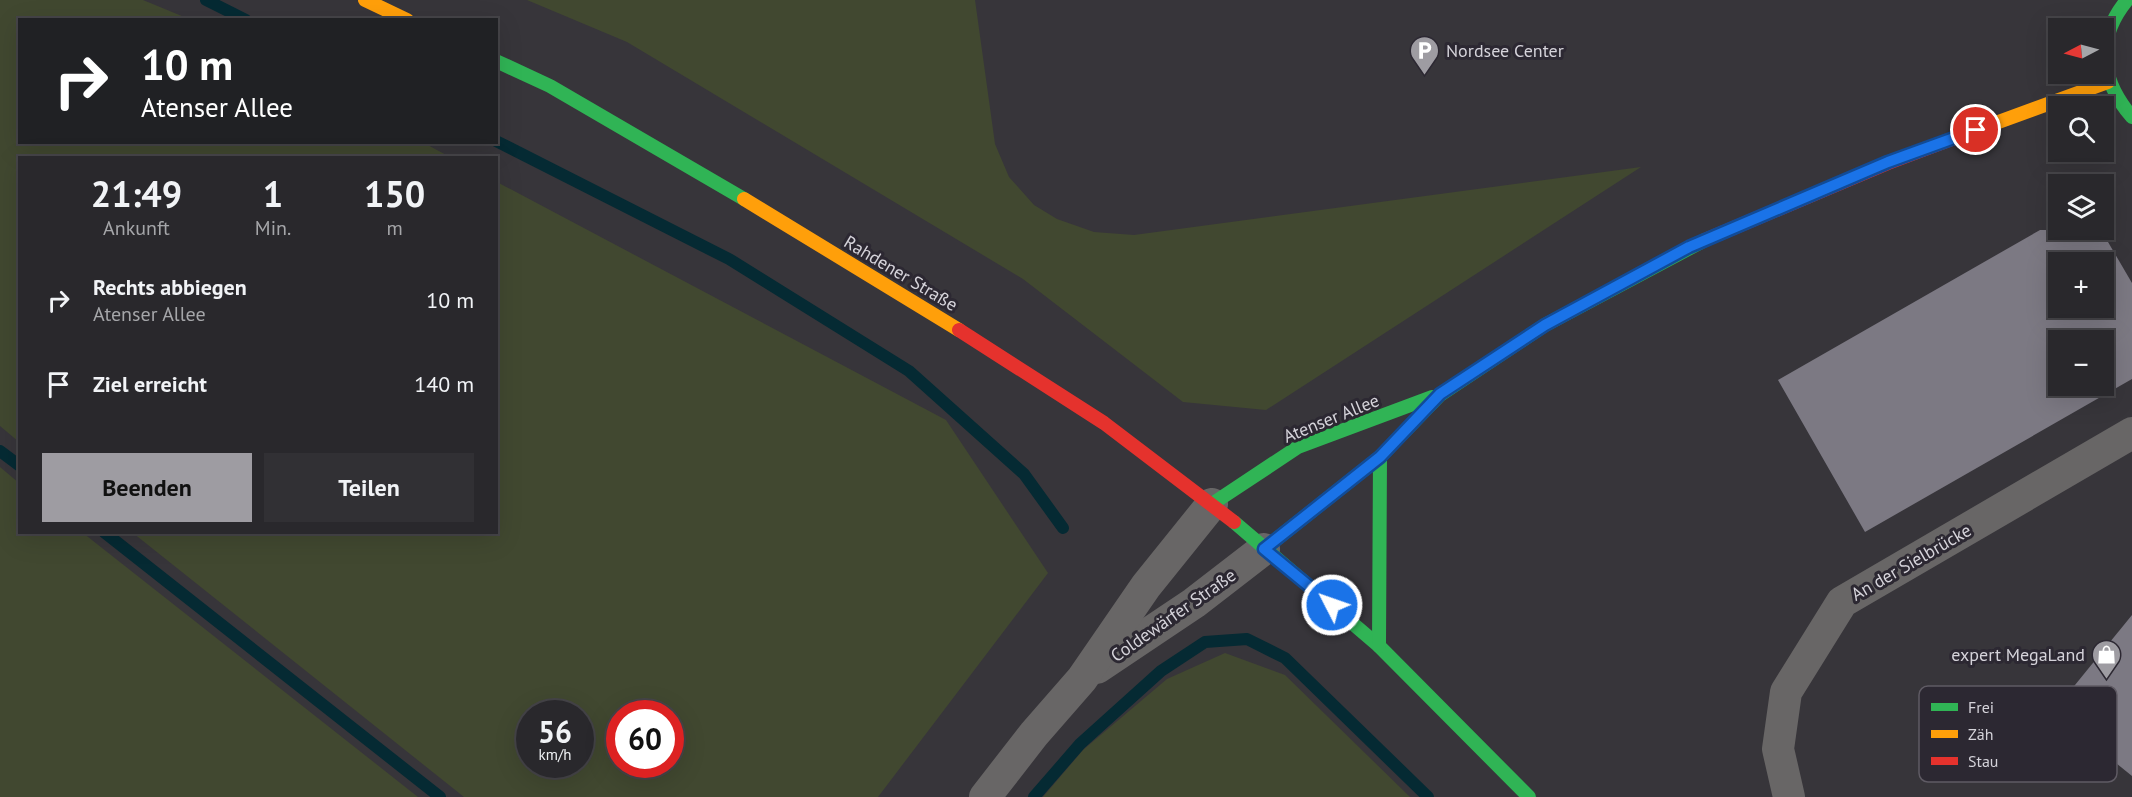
<!DOCTYPE html>
<html lang="de">
<head>
<meta charset="utf-8">
<style>
  :root { --surface:#29282c; --page:#313034; --text:#f1f3f6; --muted:#a5a6a9; --line:#454448; --accent:#9e9ca2 }
  body { margin:0; font-family:"PT Sans",sans-serif; background:var(--page); color:var(--text); height:100vh; display:flex; flex-direction:column; font-size:22px; white-space:nowrap }
  * { box-sizing:border-box; margin:0 }
  p { font-size:20px; color:var(--muted) }
  .icon { flex:none; width:33px; height:33px; fill:none; stroke:currentColor; stroke-width:2; stroke-linecap:round; stroke-linejoin:round }
  .map { position:relative; flex:1; overflow:hidden }
  .drawer { position:absolute; left:18px; top:156px; width:480px; height:378px; display:flex; flex-direction:column; background:var(--surface); border-radius:0px; box-shadow:0 6px 24px #0002,0 0 0 2px var(--line) }
  .drawer>* { flex:none }
  .top-card { position:absolute; left:18px; top:18px; width:480px; height:126px; border-radius:0px; box-shadow:0 6px 24px #0002,0 0 0 2px var(--line); background:#202124; color:#fff; overflow:hidden }
  .needle { width:39px; rotate:264deg }
  .fabs { position:absolute; left:2048px; top:18px; display:grid; gap:12px }
  .fabs a { display:grid; place-items:center; width:66px; height:66px; border-radius:0px; background:var(--surface); box-shadow:0 6px 24px #0002,0 0 0 2px var(--line); font-size:30px }
  .speed { position:absolute; left:516px; top:700px; display:flex; gap:12px; font-size:30px; font-weight:700; text-align:center }
  .speed>* { display:grid; place-content:center; width:78px; height:78px; border-radius:50%; background:var(--surface); box-shadow:0 6px 24px #0002,0 0 0 2px var(--line); line-height:1 }
  .speed small { font-size:15px; font-weight:400 }
  .speed .limit { border:9px solid #d22; background:#fff; color:#111 }
  .pin { position:absolute; display:grid; place-items:center; width:51px; height:51px; color:#fff; margin:-26px; border:3px solid #fff; border-radius:50%; box-shadow:0 2px 6px #0007 }
  .me { position:absolute; width:66px; margin:-33px; rotate:311deg; stroke-linejoin:round; filter:drop-shadow(0 0 4px #0008) }
  .turn { display:flex; align-items:center; gap:21px; height:126px; padding:0 24px; font-size:27px }
  .turn .icon { width:78px; height:78px; stroke-width:2.5 }
  .turn b { display:block; font-size:42px; line-height:51px }
  .eta { display:flex; justify-content:space-evenly; align-items:center; height:102px; text-align:center }
  .eta b { font-size:36px; font-weight:600; line-height:42px }
  .action { display:flex; gap:12px; margin-top:auto; padding:12px 24px }
  .action a { flex:1; height:69px; border-radius:0px; background:var(--accent); color:#111; font-size:24px; font-weight:600; line-height:69px; text-align:center }
  .action a+a { background:var(--page); color:var(--text) }
  ul { padding:0; list-style:none }
  li { display:flex; align-items:center; gap:18px; height:84px; padding:0 24px }
  li div { flex:1 }
  li b { display:block; font-size:22px }
  li em { font-style:normal }
  .map>svg:first-child { display:block }
  .green { fill:#414830; fill-rule:evenodd }
  .lines { fill:none; stroke-linecap:round; stroke-linejoin:round }
  .stream { stroke:#052a33; stroke-width:12 }
  .building { fill:#7c7983; fill-rule:evenodd }
  .street { stroke:#686666; stroke-width:32 }
  .fast { stroke:#30b455; stroke-width:14 }
  .slow { stroke:#ff9f0a; stroke-width:14 }
  .jam { stroke:#e5322d; stroke-width:14 }
  .route-casing { stroke:#114b97; stroke-width:15 }
  .route { stroke:#1a73e8; stroke-width:10 }
  .labels { text-anchor:middle; dominant-baseline:central; stroke-width:6; stroke-linejoin:round; paint-order:stroke }
  .poi-label { font-size:18px; fill:#d5d3da; stroke:#2c2832; text-anchor:start }
  .street-label { font-size:18px; fill:#d5d3da; stroke:#2c2832 }
  .key { fill:#2c2832; stroke:#5f5b64; stroke-width:1.5 }
  .key-label { font-size:16px; fill:#d5d3da }
</style>
</head>
<body>
<div class="map">
<svg width="2132" height="797" viewBox="0 0 2132 797">
  <rect width="100%" height="100%" fill="#37353a"/>
  <!-- green -->
  <g class="green">
    <polygon points="0,0 143,0 189,19 20,20 20,142 422,142 450,157 20,158 19,442 0,426"/>
    <polygon points="527,0 975,0 995,144 1009,177 1034,205 1057,219 1094,232 1134,235 1641,167 1266,410 1183,402 1023,279 627,42"/>
    <path d="M497 182 946 420 1048 573 878 797H464L133 533 496 532ZM530 714H580V765H530ZM620 714H670V765H620Z"/>
    <polygon points="0,467 19,483 20,532 83,533 418,797 0,797"/>
    <polygon points="1225,653 1285,675 1410,797 1043,797 1083,750 1167,679"/>
  </g>
  <g class="lines">
    <!-- stream -->
    <g class="stream">
      <polyline points="206,0 246,20"/>
      <polyline points="496,141 729,259 909,371 1024,474 1063,528"/>
      <polyline points="0,451 20,466"/>
      <polyline points="104,532 440,797"/>
      <polyline points="1034,797 1080,744 1161,671 1205,642 1247,639 1285,658 1428,797"/>
    </g>
  </g>
  <!-- building -->
  <g class="building">
    <path d="M2040 230H2101L2132 283V379L1865 532 1778 380ZM2058 262H2103V308H2058ZM2058 340H2103V386H2058Z"/>
    <polygon points="2132,615 2132,776 2053,712"/>
  </g>
  <g class="lines">
    <!-- street -->
    <g class="street">
      <polyline points="1097,668 1194,603 1264,549"/>
      <polyline points="985,797 1034,734 1082,679 1146,586 1212,504"/>
      <polyline points="1789,797 1778,749 1786,692 1842,602 2132,433"/>
    </g>
    <!-- fast -->
    <g class="fast">
      <path d="M2127 0C2095 39 2100 80 2132 117"/>
      <polyline points="496,61 550,86 744,199"/>
      <polyline points="1212,504 1298,447 1432,397"/>
      <polyline points="1234,522 1379,646 1529,797"/>
      <polyline points="1264,549 1380,457 1440,395 1545,325 1705,240"/>
      <polyline points="1379,646 1380,457"/>
    </g>
    <!-- slow -->
    <g class="slow">
      <polyline points="365,0 407,20"/>
      <polyline points="1952,139 2108,82"/>
      <polyline points="744,199 959,330"/>
    </g>
    <!-- jam -->
    <g class="jam">
      <polyline points="1705,240 1888,163 1952,139"/>
      <polyline points="959,330 1104,423 1234,522"/>
    </g>
  </g>
  <g class="lines">
    <defs>
      <polyline id="route" points="1332,605 1264,549 1380,457 1440,394 1545,325 1689,247 1888,162 1976,130"/>
    </defs>
    <!-- route casing -->
    <use href="#route" class="route-casing"/>
    <!-- route -->
    <use href="#route" class="route"/>
  </g>
  <!-- icons -->
  <defs>
    <symbol id="parking-pin" viewBox="-11 -11 22 30"><path d="M0 17L-7.5 6A9.5 9.5 0 1 1 7.5 6Z" fill="#9e9ca2" stroke="#2c2832"/><path d="M-3.5-5.5H1a3.5 3.5 0 0 1 0 7H-1V5.5H-3.5ZM-1-3.4V-.6H.8a1.4 1.4 0 0 0 0-2.8Z" fill="#fff"/></symbol>
    <symbol id="shop-pin" viewBox="-11 -11 22 30"><path d="M0 17L-7.5 6A9.5 9.5 0 1 1 7.5 6Z" fill="#9e9ca2" stroke="#2c2832"/><path d="M-5-2.5h2.3a2.7 3.5 0 0 1 5.4 0H5L5.5 6h-11ZM-1.5-2.5h3a1.5 2.3 0 0 0-3 0Z" fill="#fff"/></symbol>
  </defs>
  <g fill-rule="evenodd">
    <use href="#parking-pin" x="1408" y="34" width="33" height="45"/>
    <use href="#shop-pin" x="2090" y="638" width="33" height="45"/>
  </g>
  <g class="labels">
    <!-- poi labels -->
    <g class="poi-label">
      <text x="1446" y="50">Nordsee Center</text>
      <text x="2085" y="654" text-anchor="end">expert MegaLand</text>
    </g>
    <!-- street labels -->
    <g class="street-label">
      <text transform="translate(901 273) rotate(31)">Rahdener Straße</text>
      <text transform="translate(1331 418) rotate(-22)">Atenser Allee</text>
      <text transform="translate(1911 562) rotate(-30)">An der Sielbrücke</text>
      <text transform="translate(1173 615) rotate(-35)">Coldewärfer Straße</text>
    </g>
  </g>
  <!-- legend -->
  <rect x="1919" y="686" width="198" height="96" rx="9" class="key"/>
  <rect x="1931" y="703" width="27" height="8" fill="#30b455"/>
  <rect x="1931" y="730" width="27" height="8" fill="#ff9f0a"/>
  <rect x="1931" y="757" width="27" height="8" fill="#e5322d"/>
  <g class="key-label">
    <text x="1968" y="713">Frei</text>
    <text x="1968" y="740">Zäh</text>
    <text x="1968" y="767">Stau</text>
  </g>
</svg>
<div class="fabs">
<a><svg class="needle" viewBox="-14 -14 28 28"><path d="M0-13l5 13h-10z" fill="#e53935"/><path d="M0 13l5-13h-10z" fill="#a5a6a9"/></svg></a>
<a><svg class="icon" aria-label="search" viewBox="0 0 24 24"><circle cx="10" cy="10" r="6"/><path d="M15 15l6 6"/></svg></a>
<a><svg class="icon" aria-label="layers" viewBox="0 0 24 24"><path d="M12 4l9 5-9 5-9-5zM3 14l9 5 9-5"/></svg></a>
<a>+</a>
<a>−</a>
</div>
<div class="speed"><div>56<small>km/h</small></div><div class="limit">60</div></div>
<div class="pin" style="left:1976px;top:130px;background:#d93025"><svg class="icon" aria-label="arrive" viewBox="0 0 24 24"><path d="M6 21V4h12l-3 4 3 4H6"/></svg></div>
<svg class="me" style="left:1332px;top:605px" viewBox="-20 -20 40 40"><circle r="17" fill="#1a73e8" stroke="#fff" stroke-width="3"/><path d="M0-11L8 9 0 5-8 9z" fill="#fff"/></svg>
<div class="top-card">
<div class="turn"><svg class="icon" aria-label="right" viewBox="0 0 24 24"><path d="M7 20v-9h11M14 6l5 5-5 5"/></svg><div><b>10 m</b>Atenser Allee</div></div>
</div>
<section class="drawer">
<div class="eta">
<div><b>21:49</b><p>Ankunft</p></div>
<div><b>1</b><p>Min.</p></div>
<div><b>150</b><p>m</p></div>
</div>
<ul>
<li><svg class="icon" aria-label="right" viewBox="0 0 24 24"><path d="M7 20v-9h11M14 6l5 5-5 5"/></svg><div><b>Rechts abbiegen</b><p>Atenser Allee</p></div><em>10 m</em></li>
<li><svg class="icon" aria-label="arrive" viewBox="0 0 24 24"><path d="M6 21V4h12l-3 4 3 4H6"/></svg><div><b>Ziel erreicht</b></div><em>140 m</em></li>
</ul>
<div class="action"><a>Beenden</a><a>Teilen</a></div>
</section>
</div>
</body>
</html>
